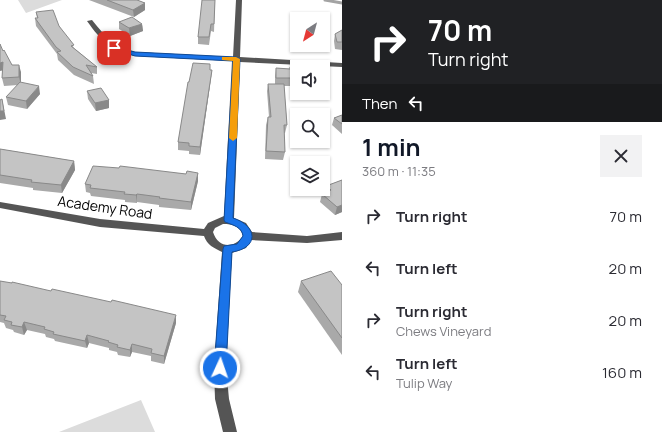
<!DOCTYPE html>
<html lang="en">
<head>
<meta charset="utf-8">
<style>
  :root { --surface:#fff; --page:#f2f2f3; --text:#2b2b33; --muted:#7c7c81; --accent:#111827 }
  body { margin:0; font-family:Manrope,sans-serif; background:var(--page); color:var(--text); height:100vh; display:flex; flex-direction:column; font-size:15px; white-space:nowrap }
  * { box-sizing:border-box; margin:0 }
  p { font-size:13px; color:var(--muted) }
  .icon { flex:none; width:22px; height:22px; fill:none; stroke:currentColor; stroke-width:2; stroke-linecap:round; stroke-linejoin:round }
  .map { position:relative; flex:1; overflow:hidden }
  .panel { display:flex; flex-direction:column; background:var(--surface); width:320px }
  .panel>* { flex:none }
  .guide { background:#202124; color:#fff; overflow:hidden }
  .needle { width:26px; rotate:216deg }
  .fabs { position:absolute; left:290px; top:12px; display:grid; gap:8px }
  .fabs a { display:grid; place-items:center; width:40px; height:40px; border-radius:0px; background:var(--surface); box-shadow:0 1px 3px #0004; font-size:20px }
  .pin { position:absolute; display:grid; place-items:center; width:34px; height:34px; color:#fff; margin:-17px; border-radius:8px; box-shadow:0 2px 6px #0006 }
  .me { position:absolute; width:44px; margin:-22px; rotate:3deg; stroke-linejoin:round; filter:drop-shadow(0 0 3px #0008) }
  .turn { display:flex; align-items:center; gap:14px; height:84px; padding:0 20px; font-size:18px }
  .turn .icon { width:52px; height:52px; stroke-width:2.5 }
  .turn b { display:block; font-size:28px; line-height:34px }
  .then { display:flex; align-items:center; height:38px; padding:0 20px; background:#0003; gap:8px; font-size:15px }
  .round { display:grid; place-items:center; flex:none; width:42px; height:42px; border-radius:0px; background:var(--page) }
  .overview { display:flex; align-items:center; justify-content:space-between; height:68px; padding:0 20px }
  h1 { font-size:24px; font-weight:700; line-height:30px; color:var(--accent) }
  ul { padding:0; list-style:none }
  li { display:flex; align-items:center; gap:12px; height:52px; padding:0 20px }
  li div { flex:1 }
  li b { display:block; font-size:15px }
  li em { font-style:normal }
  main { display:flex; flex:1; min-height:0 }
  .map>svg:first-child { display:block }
  .green { fill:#dcdcdc }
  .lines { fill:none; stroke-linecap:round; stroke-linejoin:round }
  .stream { stroke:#a3a3a3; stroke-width:3 }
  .minor { fill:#555; fill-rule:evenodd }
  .wall { fill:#a9a9a9 }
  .shaded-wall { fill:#898989 }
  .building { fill:#c4c4c4; stroke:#898989 }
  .route { fill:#1a73e8; stroke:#114b97 }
  .slow { fill:#f59e0b }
  .labels { text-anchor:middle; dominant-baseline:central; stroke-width:3; stroke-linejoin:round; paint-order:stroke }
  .street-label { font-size:14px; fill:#000; stroke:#fff }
</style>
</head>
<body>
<main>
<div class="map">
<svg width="342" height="432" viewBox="0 0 342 432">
  <rect width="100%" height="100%" fill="#fff"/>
  <!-- green -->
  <g class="green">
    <polygon points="18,0 62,0 26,13"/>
    <polygon points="141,400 155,432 59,432"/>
  </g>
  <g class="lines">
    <!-- stream -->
    <polyline class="stream" points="325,0 342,3"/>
    <!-- minor -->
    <path class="minor" d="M236 0H242L240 57 342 63V67L240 62 234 218 246 223 252 232 307 236 342 232V240L307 243 251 240 246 248 232 253 226 368 229 399 237 432H223L215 399 214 368 222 252C214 248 207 245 204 236L100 227 0 208V202L100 219 204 229 208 223 224 216 232 61 135 56C111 50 101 41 87 21L92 20C104 35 115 47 135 52L233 57ZM223 224C233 224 240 226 243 236 234 249 218 248 213 232L215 228Z"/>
  </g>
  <!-- wall -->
  <g class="wall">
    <polygon points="89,0 137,0 145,3 145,10 134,17"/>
    <polygon points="215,0 214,32 211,31 209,45 198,44 198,37"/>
    <polygon points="36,12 59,26 74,48 97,67 97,74 91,73 93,76 94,84 74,75 58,60 57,54 36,26 35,18 37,18"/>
    <polygon points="119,22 142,24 143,31 130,36 119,29"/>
    <polygon points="342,30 342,50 335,49 334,41 335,34"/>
    <polygon points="3,51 12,65 21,72 21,83 40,94 27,109 8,105 6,97 18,85 4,86 2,78"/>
    <polygon points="210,64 210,70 212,70 211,78 200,155 189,154 189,151 178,150 178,142 189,82"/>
    <polygon points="290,67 297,68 297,86 284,86 287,125 285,133 284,133 285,152 283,160 265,159 266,125 268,117 269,117 267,91 268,84 275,84 275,76 276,68 290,69"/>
    <polygon points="87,91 109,100 109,108 96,111 88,99"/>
    <polygon points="342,115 342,134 332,125 334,118"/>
    <polygon points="0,149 74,161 75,170 62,193 33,190 33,188 0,183"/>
    <polygon points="119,168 186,174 198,173 198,181 191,210 159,207 159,205 137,202 137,203 125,202 125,200 91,196 90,193 86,192 85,184"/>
    <polygon points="342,180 342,212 335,215 320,202 322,194 324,192 326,186"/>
    <polygon points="0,281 176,323 164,364 151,361 151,356 132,352 130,357 118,355 117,352 109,350 109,348 89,343 87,348 55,341 54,339 46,337 45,334 27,330 24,335 14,332 13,330 6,328 4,323 0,322"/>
    <polygon points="301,281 342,285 342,355 298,292"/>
  </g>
  <!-- shaded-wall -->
  <g class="shaded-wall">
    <polygon points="145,3 145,10 134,17 133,10"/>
    <polygon points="142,24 143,31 130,36 129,28"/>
    <polygon points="3,62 5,70 0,71 0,63"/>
    <polygon points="19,65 21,72 21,85 19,77"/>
    <polygon points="212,70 211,78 200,155 200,147"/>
    <polygon points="39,86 40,94 27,109 26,101"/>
    <polygon points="2,99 6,119 0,120 0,111"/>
    <polygon points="109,100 109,108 96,111 95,103"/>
    <polygon points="74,161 75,170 62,193 61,185"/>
    <polygon points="198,173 198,181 191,210 191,202"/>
    <polygon points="137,194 137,203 136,195"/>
    <polygon points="342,205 342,212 335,215 337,207"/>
    <polygon points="176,315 176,323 164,364 164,356"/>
    <polygon points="24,322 27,330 24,335 22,327"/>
    <polygon points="87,335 89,343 87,348 85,341"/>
    <polygon points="132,344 132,352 130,357 130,350"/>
  </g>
  <!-- building -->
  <g class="building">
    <polygon points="107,0 137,0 145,3 133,10"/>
    <polygon points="202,0 215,0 214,24 211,24 209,37 198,37"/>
    <polygon points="53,10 59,26 74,45 71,46 97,67 86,65 93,76 73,67 57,52 61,51 56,47 35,18 38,18 36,12"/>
    <polygon points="132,17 142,24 129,28 119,22"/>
    <polygon points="342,30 342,42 337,42 335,34"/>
    <polygon points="0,44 3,51 4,50 12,65 19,65 19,77 2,78 3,62 0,63"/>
    <polygon points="193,63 210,64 210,70 212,70 200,147 189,146 189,143 178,142 188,82 189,82"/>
    <polygon points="290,67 297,68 297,78 276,78 276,68 290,69"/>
    <polygon points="20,82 39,86 26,101 6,97"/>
    <polygon points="268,84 284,84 287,125 284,125 285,152 266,151 268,117 271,117"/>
    <polygon points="101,88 109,100 95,103 87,91"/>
    <polygon points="2,99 4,111 0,111 0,100"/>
    <polygon points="342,115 342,124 334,118"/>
    <polygon points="0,149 74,161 61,185 31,182 32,180 0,175"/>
    <polygon points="93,166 119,168 120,166 186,174 187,171 198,173 191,202 159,198 160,197 137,194 136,195 124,194 125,192 90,188 91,185 85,184"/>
    <polygon points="342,180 342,205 337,207 322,194 331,190 326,186"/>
    <polygon points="331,271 342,285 342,338 301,281"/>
    <polygon points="0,281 12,283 12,282 51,291 52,289 111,302 112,300 176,315 164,356 151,353 152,349 132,344 130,350 117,347 118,345 108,342 109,341 87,335 85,341 53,334 54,332 44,329 45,327 24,322 22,327 11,325 12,322 4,320 6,316 0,315"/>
  </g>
  <!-- route -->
  <path class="route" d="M112 46 135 52 236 57 240 59 233 218C258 226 259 248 232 252L226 368 224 372 220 373 216 372 214 368 223 249 224 246 237 244 243 236C242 227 233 225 225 222L224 220 233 61 135 56 112 49Z"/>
  <!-- slow -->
  <polygon class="slow" points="222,57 236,57 240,59 237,138 233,141 229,138 233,61 222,60"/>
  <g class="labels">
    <!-- street labels -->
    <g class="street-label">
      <text transform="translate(105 207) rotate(8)">Academy Road</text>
    </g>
  </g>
</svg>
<div class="fabs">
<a><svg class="needle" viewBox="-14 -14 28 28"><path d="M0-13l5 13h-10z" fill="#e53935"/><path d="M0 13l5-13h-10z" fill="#7c7c81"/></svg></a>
<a><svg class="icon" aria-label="sound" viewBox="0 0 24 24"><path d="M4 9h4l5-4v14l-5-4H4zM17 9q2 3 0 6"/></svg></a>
<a><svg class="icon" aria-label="search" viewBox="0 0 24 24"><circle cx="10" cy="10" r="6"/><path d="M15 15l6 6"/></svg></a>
<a><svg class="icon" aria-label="layers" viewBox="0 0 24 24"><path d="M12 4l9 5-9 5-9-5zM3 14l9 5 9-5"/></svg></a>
</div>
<div class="pin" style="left:114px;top:48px;background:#d93025"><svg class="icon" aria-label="arrive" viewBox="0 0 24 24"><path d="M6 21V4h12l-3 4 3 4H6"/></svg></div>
<svg class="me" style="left:220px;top:368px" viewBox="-20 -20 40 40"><circle r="17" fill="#1a73e8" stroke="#fff" stroke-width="3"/><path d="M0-11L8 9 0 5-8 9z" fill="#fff"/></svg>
</div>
<section class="panel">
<div class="guide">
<div class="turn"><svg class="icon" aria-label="right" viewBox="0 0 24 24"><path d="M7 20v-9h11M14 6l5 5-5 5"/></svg><div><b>70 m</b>Turn right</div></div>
<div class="then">Then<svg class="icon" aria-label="left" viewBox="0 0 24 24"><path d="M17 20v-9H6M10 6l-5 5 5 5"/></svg></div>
</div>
<div class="overview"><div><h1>1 min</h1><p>360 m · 11:35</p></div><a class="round"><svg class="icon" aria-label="close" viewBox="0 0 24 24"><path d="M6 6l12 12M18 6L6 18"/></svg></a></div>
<ul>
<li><svg class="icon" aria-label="right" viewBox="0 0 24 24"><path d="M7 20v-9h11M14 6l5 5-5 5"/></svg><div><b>Turn right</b></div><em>70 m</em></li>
<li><svg class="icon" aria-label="left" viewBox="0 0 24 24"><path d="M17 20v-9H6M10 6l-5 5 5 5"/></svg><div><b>Turn left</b></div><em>20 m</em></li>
<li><svg class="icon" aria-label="right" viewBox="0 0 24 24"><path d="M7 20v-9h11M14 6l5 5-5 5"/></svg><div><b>Turn right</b><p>Chews Vineyard</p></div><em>20 m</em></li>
<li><svg class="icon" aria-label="left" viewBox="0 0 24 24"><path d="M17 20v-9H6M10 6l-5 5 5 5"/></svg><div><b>Turn left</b><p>Tulip Way</p></div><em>160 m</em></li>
</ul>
</section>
</main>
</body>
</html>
